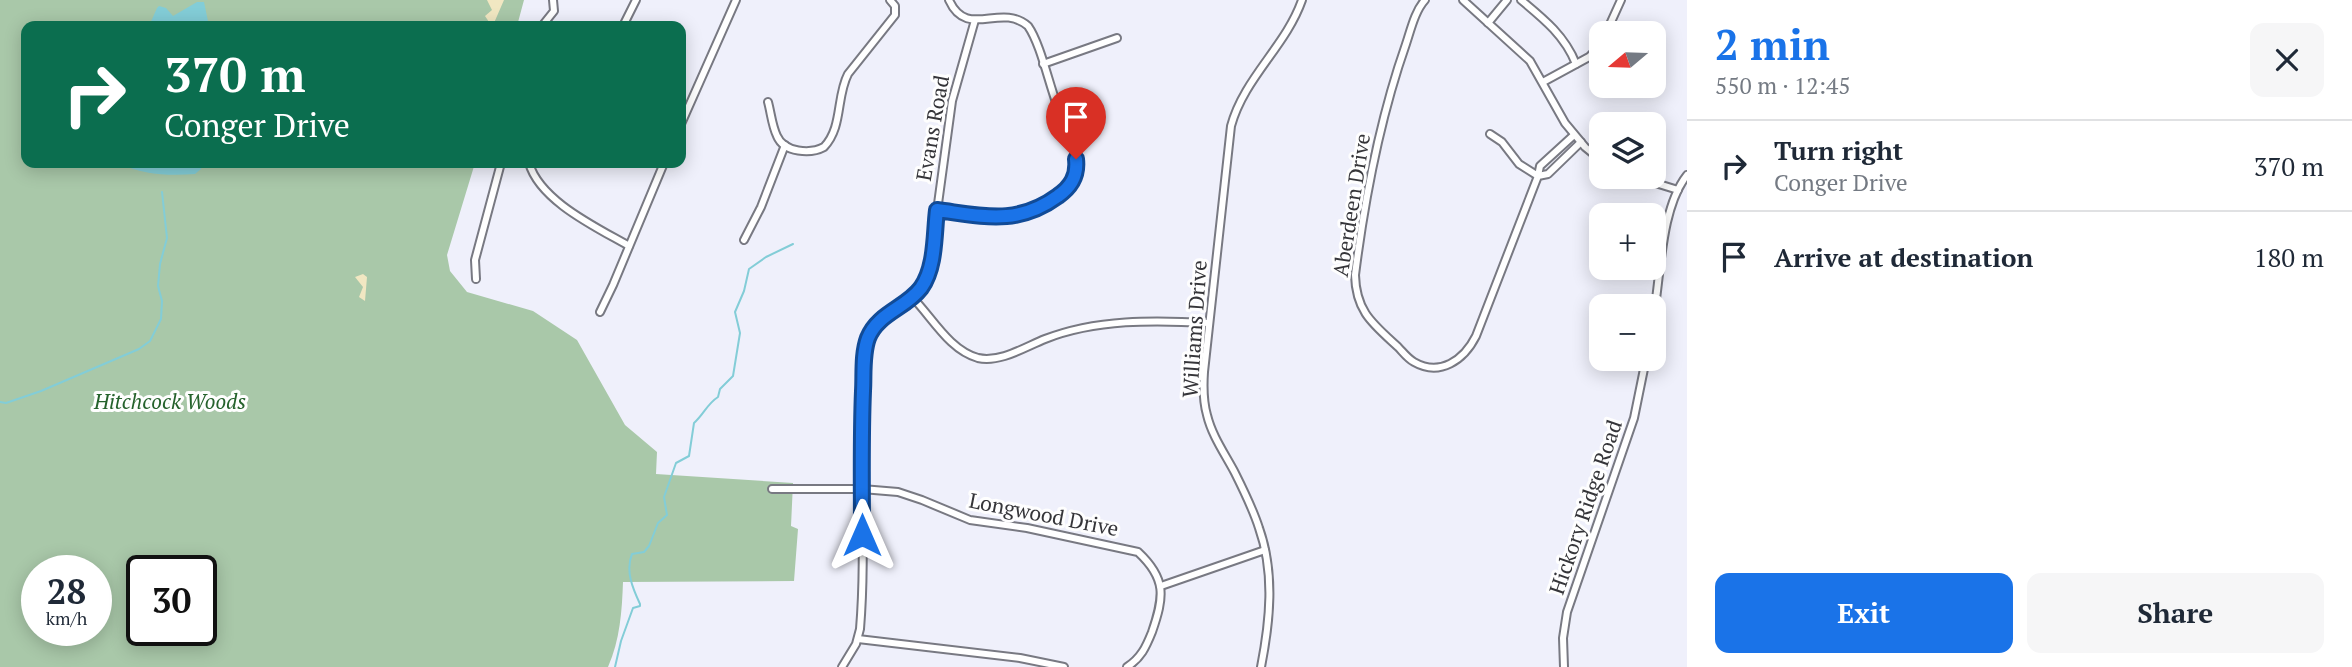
<!DOCTYPE html>
<html lang="en">
<head>
<meta charset="utf-8">
<style>
  :root { --surface:#fff; --page:#f6f6f7; --text:#1f2937; --muted:#747a83; --line:#e0e1e3; --accent:#1a73e8 }
  body { margin:0; font-family:"PT Serif",serif; background:var(--page); color:var(--text); height:100vh; display:flex; flex-direction:column; font-size:26px; white-space:nowrap }
  * { box-sizing:border-box; margin:0 }
  p { font-size:23px; color:var(--muted) }
  .icon { flex:none; width:38px; height:38px; fill:none; stroke:currentColor; stroke-width:2; stroke-linecap:round; stroke-linejoin:round }
  .map { position:relative; flex:1; overflow:hidden }
  .drawer { display:flex; flex-direction:column; background:var(--surface); width:665px }
  .drawer>* { flex:none }
  .hud { position:absolute; left:21px; top:21px; width:665px; height:147px; border-radius:14px; box-shadow:0 4px 18px #0003; background:#0b6e4f; color:#fff; overflow:hidden }
  .needle { width:46px; rotate:251deg }
  .tools { position:absolute; left:1589px; top:21px; display:grid; gap:14px }
  .tools a { display:grid; place-items:center; width:77px; height:77px; border-radius:14px; background:var(--surface); box-shadow:0 4px 18px #0003; font-size:35px }
  .speed { position:absolute; left:21px; top:555px; display:flex; gap:14px; font-size:35px; font-weight:700; text-align:center }
  .speed>* { display:grid; place-content:center; width:91px; height:91px; border-radius:50%; background:var(--surface); box-shadow:0 4px 18px #0003; line-height:1 }
  .speed small { font-size:18px; font-weight:400 }
  .speed .limit { border:4px solid #111; border-radius:10px; background:#fff; color:#111 }
  .pin { position:absolute; display:grid; place-items:center; width:60px; height:60px; color:#fff; margin:-72px -30px; border-radius:50% 50% 50% 0; rotate:-45deg; box-shadow:0 0 7px #0007 }
  .pin .icon { rotate:45deg }
  .me { position:absolute; width:77px; margin:-38px; rotate:0deg; stroke-linejoin:round; filter:drop-shadow(0 0 5px #0008) }
  .turn { display:flex; align-items:center; gap:24px; height:147px; padding:0 28px; font-size:32px }
  .turn .icon { width:91px; height:91px; stroke-width:2.5 }
  .turn b { display:block; font-size:49px; line-height:60px }
  .round { display:grid; place-items:center; flex:none; width:74px; height:74px; border-radius:14px; background:var(--page) }
  .summary { display:flex; align-items:center; justify-content:space-between; height:119px; padding:0 28px }
  h1 { font-size:42px; font-weight:700; line-height:52px; color:var(--accent) }
  .primary-button { display:flex; gap:14px; margin-top:auto; padding:14px 28px }
  .primary-button a { flex:1; height:80px; border-radius:14px; background:var(--accent); color:#fff; font-size:28px; font-weight:700; line-height:80px; text-align:center }
  .primary-button a+a { background:var(--page); color:var(--text) }
  ul { padding:0; list-style:none }
  li { display:flex; align-items:center; gap:21px; height:91px; padding:0 28px; border-top:2px solid var(--line) }
  li div { flex:1 }
  li b { display:block; font-size:26px }
  li em { font-style:normal }
  main { display:flex; flex:1; min-height:0 }
  .map>svg:first-child { display:block }
  .green { fill:#a9c8a9; fill-rule:evenodd }
  .sand { fill:#f1e7c2 }
  .water { fill:#83cdd7 }
  .lines { fill:none; stroke-linecap:round; stroke-linejoin:round }
  .stream { stroke:#83cdd7; stroke-width:2 }
  .street-casing { stroke:#787982; stroke-width:10 }
  .street { stroke:#fff; stroke-width:6 }
  .route-casing { stroke:#114b97; stroke-width:18 }
  .route { stroke:#1a73e8; stroke-width:12 }
  .labels { text-anchor:middle; dominant-baseline:central; stroke-width:6; stroke-linejoin:round; paint-order:stroke }
  .street-label { font-size:21px; fill:#353539; stroke:#fefefe }
  .park-label { font-size:21px; font-style:italic; fill:#25622c; stroke:#fefefe }
</style>
</head>
<body>
<main>
<div class="map">
<svg width="1687" height="667" viewBox="0 0 1687 667">
  <rect width="100%" height="100%" fill="#eff0fb"/>
  <!-- green -->
  <path class="green" d="M0 0H524L517 26H26V163H475L447 255 450 271 467 292 533 311 577 340 625 425 657 452 656 474 793 483 791 526 798 529 794 581 623 582C622 611 620 640 608 667H0ZM37 570H96V630H37ZM142 570H201V630H142Z"/>
  <!-- sand -->
  <g class="sand">
    <polygon points="487,0 504,0 494,23 495,26 489,26 489,22 485,16 492,10"/>
    <polygon points="363,274 367,277 365,301 359,297 363,287 355,277"/>
  </g>
  <!-- water -->
  <g class="water">
    <polygon points="197,2 204,2 209,26 149,26 157,8 159,6 166,8 173,16"/>
    <path d="M120 163H202L201 169 195 174C170 176 141 175 120 163Z"/>
  </g>
  <g class="lines">
    <!-- stream -->
    <g class="stream">
      <polyline points="0,402 6,403 41,391 139,349 150,341 161,319 162,301 158,286 160,264 167,238 162,192"/>
      <path d="M615 667 621 641 633 608 640 606V604C633 589 625 571 632 554L644 552 649 546 658 523 667 515 664 497 676 463 689 456 694 423C704 414 707 404 718 397L720 389 733 376 740 333 735 312 744 291 749 269 766 257 793 244"/>
    </g>
    <defs>
      <g id="street">
        <path d="M1425 0C1415 11 1411 29 1406 44 1380 118 1365 196 1355 275 1356 312 1373 324 1398 347 1403 352 1407 358 1414 362 1440 377 1464 360 1476 336L1538 176 1548 174 1581 142"/>
        <polyline points="1463,0 1530,61 1565,123 1585,147 1601,160"/>
        <path d="M1521 0C1544 19 1565 36 1576 64"/>
        <polyline points="1488,23 1507,0"/>
        <polyline points="542,26 554,11 553,0"/>
        <polyline points="623,26 636,0"/>
        <polyline points="1606,33 1621,0"/>
        <polyline points="1043,64 1117,38"/>
        <polyline points="1543,82 1589,57 1601,45"/>
        <path d="M768 102C771 113 772 126 777 136 784 153 811 154 824 147 843 127 836 97 848 74L895 15V6L890 0"/>
        <polyline points="681,124 736,0"/>
        <polyline points="1490,134 1502,142 1519,164 1538,176 1540,166 1574,135"/>
        <path d="M529 163C540 201 596 227 629 246"/>
        <polyline points="1636,177 1678,190"/>
        <path d="M937 210C982 215 1016 225 1056 198 1067 190 1075 182 1076 168 1078 147 1063 121 1056 102 1048 80 1040 43 1028 26 1000 2 967 40 949 0"/>
        <polyline points="744,240 761,207 785,145"/>
        <polyline points="476,279 475,260 501,163"/>
        <path d="M912 297C932 317 949 350 978 358 1000 363 1025 347 1045 339 1096 319 1154 320 1209 323"/>
        <polyline points="600,312 613,285 664,163"/>
        <path d="M1654 313C1661 272 1661 208 1687 175"/>
        <path d="M772 489H862L898 492 922 500 970 520 1027 528 1138 552C1167 579 1164 597 1152 632 1146 647 1141 658 1127 667"/>
        <polyline points="1161,586 1265,550"/>
        <polyline points="858,639 1020,658 1064,667"/>
        <path d="M842 667 856 644 860 629C866 557 860 483 862 410 863 388 861 362 867 341 874 315 904 308 919 289 924 284 926 277 929 270L952 101 975 20"/>
        <path d="M1261 667C1270 621 1275 573 1259 528 1253 509 1244 491 1235 473 1225 454 1212 436 1207 415 1203 401 1203 387 1204 372L1231 126C1244 78 1286 46 1302 0"/>
        <polyline points="1564,667 1563,638 1567,612 1634,418 1646,359"/>
      </g>
    </defs>
    <!-- street casing -->
    <use href="#street" class="street-casing"/>
    <!-- street -->
    <use href="#street" class="street"/>
  </g>
  <g class="lines">
    <defs>
      <path id="route" d="M862 535C862 487 861 439 863 391 864 375 862 354 868 338 878 313 906 308 921 288 936 267 934 234 937 210 983 216 1017 226 1058 196 1071 187 1078 176 1076 159"/>
    </defs>
    <!-- route casing -->
    <use href="#route" class="route-casing"/>
    <!-- route -->
    <use href="#route" class="route"/>
  </g>
  <g class="labels">
    <!-- street labels -->
    <g class="street-label">
      <text transform="translate(932 128) rotate(-80)">Evans Road</text>
      <text transform="translate(1351 205) rotate(-81)">Aberdeen Drive</text>
      <text transform="translate(1194 329) rotate(-86)">Williams Drive</text>
      <text transform="translate(1585 507) rotate(-71)">Hickory Ridge Road</text>
      <text transform="translate(1044 514) rotate(11)">Longwood Drive</text>
    </g>
    <!-- park labels -->
    <g class="park-label">
      <text x="170" y="401">Hitchcock Woods</text>
    </g>
  </g>
</svg>
<div class="tools">
<a><svg class="needle" viewBox="-14 -14 28 28"><path d="M0-13l5 13h-10z" fill="#e53935"/><path d="M0 13l5-13h-10z" fill="#747a83"/></svg></a>
<a><svg class="icon" aria-label="layers" viewBox="0 0 24 24"><path d="M12 4l9 5-9 5-9-5zM3 14l9 5 9-5"/></svg></a>
<a>+</a>
<a>−</a>
</div>
<div class="speed"><div>28<small>km/h</small></div><div class="limit">30</div></div>
<div class="pin" style="left:1076px;top:159px;background:#d93025"><svg class="icon" aria-label="arrive" viewBox="0 0 24 24"><path d="M6 21V4h12l-3 4 3 4H6"/></svg></div>
<svg class="me" style="left:862px;top:535px" viewBox="-20 -20 40 40"><path d="M0-17L14 15 0 8-14 15z" fill="#1a73e8" stroke="#fff" stroke-width="4"/></svg>
<div class="hud">
<div class="turn"><svg class="icon" aria-label="right" viewBox="0 0 24 24"><path d="M7 20v-9h11M14 6l5 5-5 5"/></svg><div><b>370 m</b>Conger Drive</div></div>
</div>
</div>
<section class="drawer">
<div class="summary"><div><h1>2 min</h1><p>550 m · 12:45</p></div><a class="round"><svg class="icon" aria-label="close" viewBox="0 0 24 24"><path d="M6 6l12 12M18 6L6 18"/></svg></a></div>
<ul>
<li><svg class="icon" aria-label="right" viewBox="0 0 24 24"><path d="M7 20v-9h11M14 6l5 5-5 5"/></svg><div><b>Turn right</b><p>Conger Drive</p></div><em>370 m</em></li>
<li><svg class="icon" aria-label="arrive" viewBox="0 0 24 24"><path d="M6 21V4h12l-3 4 3 4H6"/></svg><div><b>Arrive at destination</b></div><em>180 m</em></li>
</ul>
<div class="primary-button"><a>Exit</a><a>Share</a></div>
</section>
</main>
</body>
</html>
